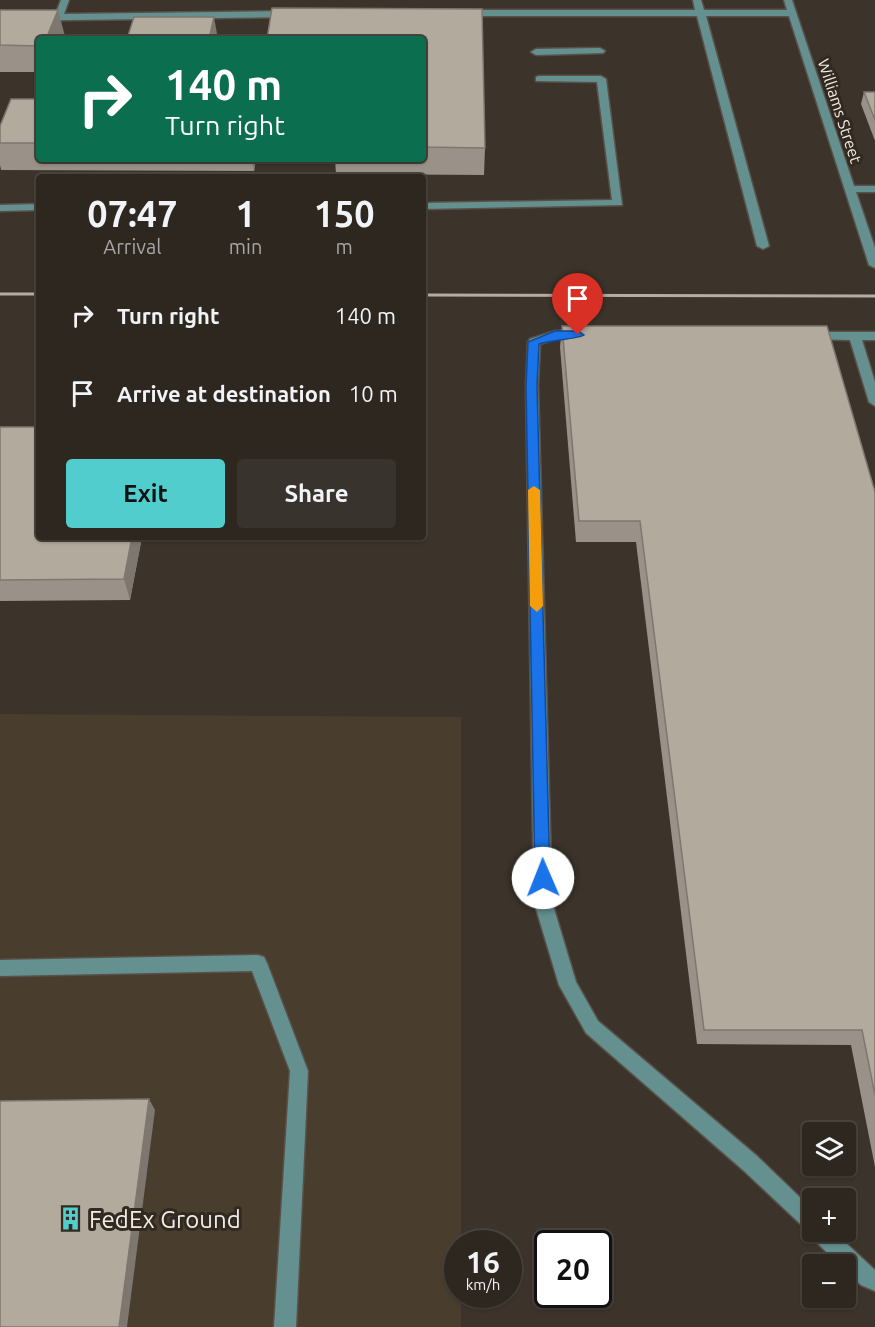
<!DOCTYPE html>
<html lang="en">
<head>
<meta charset="utf-8">
<style>
  :root { --surface:#2d2720; --page:#39332d; --text:#f1f3f6; --muted:#a7a5a5; --line:#48443e; --accent:#52cdcd }
  body { margin:0; font-family:Ubuntu,sans-serif; background:var(--page); color:var(--text); height:100vh; display:flex; flex-direction:column; font-size:22px; white-space:nowrap }
  * { box-sizing:border-box; margin:0 }
  p { font-size:20px; color:var(--muted) }
  .icon { flex:none; width:33px; height:33px; fill:none; stroke:currentColor; stroke-width:2; stroke-linecap:round; stroke-linejoin:round }
  .map { position:relative; flex:1; overflow:hidden }
  .details { position:absolute; left:36px; top:174px; width:390px; height:366px; display:flex; flex-direction:column; background:var(--surface); border-radius:6px; box-shadow:0 2px 4px #0004,0 0 0 2px var(--line) }
  .details>* { flex:none }
  .hud { position:absolute; left:36px; top:36px; width:390px; height:126px; border-radius:6px; box-shadow:0 2px 4px #0004,0 0 0 2px var(--line); background:#0b6e4f; color:#fff; overflow:hidden }
  .tools { position:absolute; left:802px; top:1122px; display:grid; gap:12px }
  .tools a { display:grid; place-items:center; width:54px; height:54px; border-radius:6px; background:var(--surface); box-shadow:0 2px 4px #0004,0 0 0 2px var(--line); font-size:30px }
  .speed { position:absolute; left:444px; top:1230px; display:flex; gap:12px; font-size:30px; font-weight:700; text-align:center }
  .speed>* { display:grid; place-content:center; width:78px; height:78px; border-radius:50%; background:var(--surface); box-shadow:0 2px 4px #0004,0 0 0 2px var(--line); line-height:1 }
  .speed small { font-size:15px; font-weight:400 }
  .speed .limit { border:3px solid #111; border-radius:9px; background:#fff; color:#111 }
  .pin { position:absolute; display:grid; place-items:center; width:51px; height:51px; color:#fff; margin:-62px -26px; border-radius:50% 50% 50% 0; rotate:-45deg; box-shadow:0 0 6px #0007 }
  .pin .icon { rotate:45deg }
  .me { position:absolute; width:66px; margin:-33px; rotate:359deg; stroke-linejoin:round; filter:drop-shadow(0 0 4px #0008) }
  .turn { display:flex; align-items:center; gap:21px; height:126px; padding:0 30px; font-size:27px }
  .turn .icon { width:78px; height:78px; stroke-width:2.5 }
  .turn b { display:block; font-size:42px; line-height:51px }
  .eta { display:flex; justify-content:space-evenly; align-items:center; height:102px; text-align:center }
  .eta b { font-size:36px; font-weight:700; line-height:42px }
  .action { display:flex; gap:12px; margin-top:auto; padding:12px 30px }
  .action a { flex:1; height:69px; border-radius:6px; background:var(--accent); color:#111; font-size:24px; font-weight:700; line-height:69px; text-align:center }
  .action a+a { background:var(--page); color:var(--text) }
  ul { padding:0; list-style:none }
  li { display:flex; align-items:center; gap:18px; height:78px; padding:0 30px }
  li div { flex:1 }
  li b { display:block; font-size:22px }
  li em { font-style:normal }
  .map>svg:first-child { display:block }
  .built { fill:#493d2e }
  .lines { fill:none; stroke-linecap:round; stroke-linejoin:round }
  .minor-casing { stroke:#595149; stroke-width:3 }
  .minor { fill:#649090; fill-rule:evenodd }
  .rail { stroke:#b3ada6; stroke-width:3 }
  .wall { fill:#9a9288 }
  .shaded-wall { fill:#7d776f }
  .building { fill:#b3aa9e; stroke:#7d776f; stroke-width:1.5 }
  .route { fill:#1a73e8; stroke:#114b97; stroke-width:1.5 }
  .slow { fill:#f59e0b }
  .labels { text-anchor:middle; dominant-baseline:central; stroke-width:6; stroke-linejoin:round; paint-order:stroke }
  .far-street-label { font-size:16px; fill:#f0ebe5; stroke:#322a21 }
  .near-poi-label { font-size:24px; fill:#f0ebe5; stroke:#322a21; text-anchor:start }
</style>
</head>
<body>
<div class="map">
<svg width="875" height="1327" viewBox="0 0 875 1327">
  <rect width="100%" height="100%" fill="#3c342b"/>
  <!-- built -->
  <polygon class="built" points="0,714 461,717 461,1243 458,1244 458,1294 461,1295 461,1327 0,1327"/>
  <g class="lines">
    <defs>
      <g id="minor">
        <polygon points="61,0 69,0 64,14 291,11 296,14 291,17 0,21 0,15 55,15"/>
        <polygon points="693,0 701,0 704,10 787,10 784,0 792,0 854,186 875,186 875,192 856,192 875,248 875,268 869,265 789,16 706,16 769,246 763,249 757,246 697,16 462,16 457,13 462,10 695,10"/>
        <polygon points="600,48 605,51 603,53 536,55 531,52 536,49"/>
        <polygon points="539,76 601,76 606,79 622,205 423,209 423,203 612,200 597,82 536,81 536,77"/>
        <polygon points="39,204 39,210 0,211 0,205"/>
        <polygon points="555,331 582,331 588,335 582,339 556,339 540,344 538,385 552,902 576,982 598,1021 757,1156 813,1210 813,1232 834,1232 875,1270 875,1291 861,1285 846,1271 846,1264 839,1264 813,1239 810,1233 743,1170 586,1033 559,985 534,902 526,385 528,342 530,339"/>
        <polygon points="810,332 875,332 875,340 862,340 875,382 875,406 869,402 850,340 806,339 806,333"/>
        <polygon points="258,955 264,957 267,963 308,1071 296,1327 274,1327 290,1071 252,971 0,976 0,960"/>
      </g>
    </defs>
    <!-- minor casing -->
    <use href="#minor" class="minor-casing"/>
    <!-- minor -->
    <use href="#minor" class="minor"/>
    <!-- rail -->
    <g class="rail">
      <polyline points="0,294 39,294"/>
      <polyline points="423,295 875,296"/>
    </g>
  </g>
  <!-- wall -->
  <g class="wall">
    <polygon points="482,9 485,148 484,175 336,174 335,159 423,159 423,39"/>
    <polygon points="0,10 65,36 63,39 39,39 39,72 0,72"/>
    <polygon points="864,92 875,92 875,141 861,104"/>
    <polygon points="39,98 39,159 256,159 254,171 1,170 0,165 0,126"/>
    <polygon points="562,326 875,492 875,1167 851,1045 697,1044 636,542 576,542 560,347"/>
    <polygon points="0,427 39,537 142,537 130,600 0,601"/>
  </g>
  <!-- shaded-wall -->
  <g class="shaded-wall">
    <polygon points="58,10 65,36 63,39 46,39"/>
    <polygon points="214,17 217,34 215,39 209,39"/>
    <polygon points="252,159 256,159 254,171"/>
    <polygon points="132,537 142,537 130,600 124,579"/>
    <polygon points="149,1099 155,1110 127,1327 119,1327"/>
  </g>
  <!-- building -->
  <g class="building">
    <polygon points="272,8 482,9 485,148 423,147 423,39 267,39"/>
    <polygon points="0,10 58,10 46,39 39,39 39,46 0,45"/>
    <polygon points="134,17 214,17 209,39 127,39"/>
    <polygon points="864,92 875,92 875,120"/>
    <polygon points="11,99 39,99 39,143 0,143 0,126"/>
    <polygon points="562,326 827,326 875,492 875,1095 862,1030 704,1030 640,521 579,521"/>
    <polygon points="0,427 39,427 39,537 132,537 124,579 0,580"/>
    <polygon points="149,1099 119,1327 0,1327 0,1101"/>
  </g>
  <!-- route -->
  <path class="route" d="M555 331H578L584 335C578 339 551 340 539 344L537 386 550 878 548 883 543 885 537 883 535 878 526 386 528 342Z"/>
  <!-- slow -->
  <polygon class="slow" points="534,486 540,490 543,606 537,612 530,606 528,490"/>
  <!-- icons -->
  <defs>
    <symbol id="building-bare" viewBox="-9 -9 18 18"><path d="M-4-6H4V6H1V3H-1V6H-4ZM-2.5-4.3h1.7v1.8h-1.7ZM.8-4.3h1.7v1.8H.8ZM-2.5-1h1.7V.8h-1.7ZM.8-1h1.7V.8H.8Z" fill="#52cdcd" stroke="#322a21" stroke-width="2.5" paint-order="stroke"/></symbol>
  </defs>
  <g fill-rule="evenodd">
    <use href="#building-bare" x="54" y="1202" width="33" height="33"/>
  </g>
  <g class="labels">
    <!-- far-street labels -->
    <g class="far-street-label">
      <text transform="translate(840 111) rotate(72)">Williams Street</text>
    </g>
    <!-- near-poi labels -->
    <g class="near-poi-label">
      <text x="89" y="1219">FedEx Ground</text>
    </g>
  </g>
</svg>
<div class="tools">
<a><svg class="icon" aria-label="layers" viewBox="0 0 24 24"><path d="M12 4l9 5-9 5-9-5zM3 14l9 5 9-5"/></svg></a>
<a>+</a>
<a>−</a>
</div>
<div class="speed"><div>16<small>km/h</small></div><div class="limit">20</div></div>
<div class="pin" style="left:578px;top:335px;background:#d93025"><svg class="icon" aria-label="arrive" viewBox="0 0 24 24"><path d="M6 21V4h12l-3 4 3 4H6"/></svg></div>
<svg class="me" style="left:543px;top:878px" viewBox="-20 -20 40 40"><circle r="19" fill="#fff"/><path d="M0-13L10 11 0 6-10 11z" fill="#1a73e8"/></svg>
<div class="hud">
<div class="turn"><svg class="icon" aria-label="right" viewBox="0 0 24 24"><path d="M7 20v-9h11M14 6l5 5-5 5"/></svg><div><b>140 m</b>Turn right</div></div>
</div>
<section class="details">
<div class="eta">
<div><b>07:47</b><p>Arrival</p></div>
<div><b>1</b><p>min</p></div>
<div><b>150</b><p>m</p></div>
</div>
<ul>
<li><svg class="icon" aria-label="right" viewBox="0 0 24 24"><path d="M7 20v-9h11M14 6l5 5-5 5"/></svg><div><b>Turn right</b></div><em>140 m</em></li>
<li><svg class="icon" aria-label="arrive" viewBox="0 0 24 24"><path d="M6 21V4h12l-3 4 3 4H6"/></svg><div><b>Arrive at destination</b></div><em>10 m</em></li>
</ul>
<div class="action"><a>Exit</a><a>Share</a></div>
</section>
</div>
</body>
</html>
